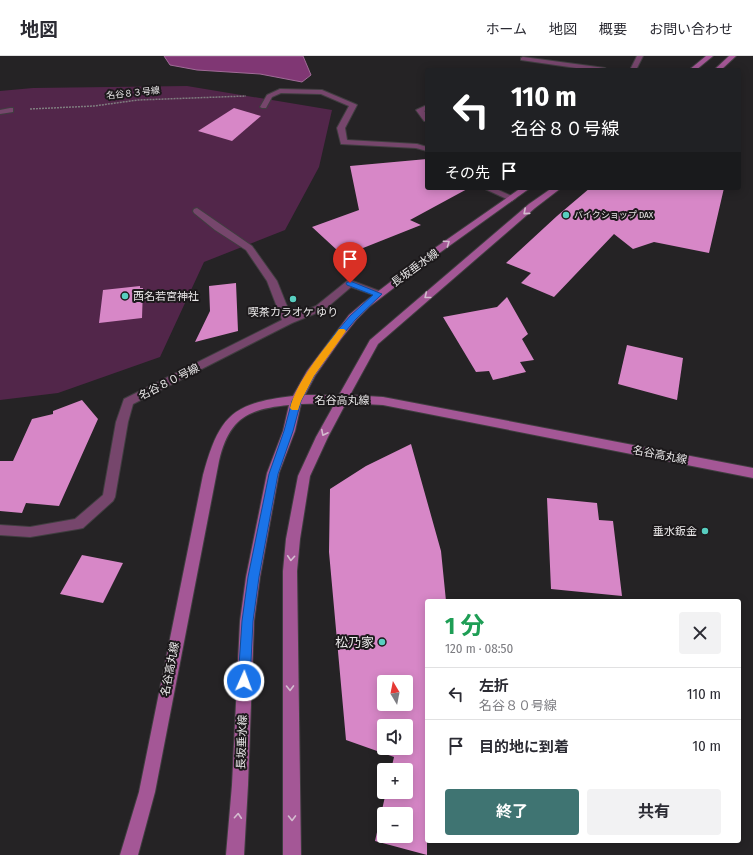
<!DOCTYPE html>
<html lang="ja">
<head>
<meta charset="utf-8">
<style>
  :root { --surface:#fff; --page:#f2f2f3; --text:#2b2b33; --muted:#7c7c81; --line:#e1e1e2; --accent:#3f7472 }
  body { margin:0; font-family:"Fira Sans Condensed","Noto Sans JP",sans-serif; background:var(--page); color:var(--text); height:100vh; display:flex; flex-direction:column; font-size:15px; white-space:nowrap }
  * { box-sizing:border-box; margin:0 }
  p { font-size:13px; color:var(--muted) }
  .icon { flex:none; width:22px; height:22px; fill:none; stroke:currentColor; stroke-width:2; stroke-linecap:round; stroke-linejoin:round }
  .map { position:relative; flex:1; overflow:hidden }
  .drawer { position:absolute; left:425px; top:543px; width:316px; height:244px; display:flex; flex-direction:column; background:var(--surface); border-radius:4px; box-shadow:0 2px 10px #0003 }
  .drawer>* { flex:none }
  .guide { position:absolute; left:425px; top:12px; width:316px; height:122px; border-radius:4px; box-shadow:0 2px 10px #0003; background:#202124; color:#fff; overflow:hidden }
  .needle { width:26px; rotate:350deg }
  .buttons { position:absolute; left:377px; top:619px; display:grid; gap:8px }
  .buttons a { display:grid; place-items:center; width:36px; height:36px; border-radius:4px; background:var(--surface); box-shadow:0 2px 10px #0003; font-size:20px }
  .pin { position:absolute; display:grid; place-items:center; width:34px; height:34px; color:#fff; margin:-41px -17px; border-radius:50% 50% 50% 0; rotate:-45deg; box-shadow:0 0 4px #0007 }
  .pin .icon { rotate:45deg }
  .me { position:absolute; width:44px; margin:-22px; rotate:2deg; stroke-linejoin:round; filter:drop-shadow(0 0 3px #0008) }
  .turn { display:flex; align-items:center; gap:14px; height:84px; padding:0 20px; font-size:18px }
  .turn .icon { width:52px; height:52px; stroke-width:2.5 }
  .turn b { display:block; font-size:28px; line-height:34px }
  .then { display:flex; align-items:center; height:38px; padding:0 20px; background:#0003; gap:8px; font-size:15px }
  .round { display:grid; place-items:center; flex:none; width:42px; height:42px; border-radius:4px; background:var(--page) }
  .summary { display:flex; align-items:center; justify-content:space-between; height:68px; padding:0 20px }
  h1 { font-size:24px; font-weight:700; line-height:30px; color:#1e9e55 }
  .button { display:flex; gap:8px; margin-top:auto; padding:8px 20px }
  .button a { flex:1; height:46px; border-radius:4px; background:var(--accent); color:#fff; font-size:16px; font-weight:700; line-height:46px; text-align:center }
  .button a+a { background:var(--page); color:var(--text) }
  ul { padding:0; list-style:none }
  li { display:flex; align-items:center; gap:12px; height:52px; padding:0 20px; border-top:1px solid var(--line) }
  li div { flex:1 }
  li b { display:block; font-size:15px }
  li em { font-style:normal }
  header { display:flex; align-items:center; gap:24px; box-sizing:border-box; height:56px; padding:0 20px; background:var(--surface); border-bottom:1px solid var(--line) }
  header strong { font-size:19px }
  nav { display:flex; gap:22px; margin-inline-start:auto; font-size:14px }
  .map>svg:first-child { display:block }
  .green { fill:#52264a }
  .water { fill:#803774; stroke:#a06c97 }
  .building { fill:#d787c7; fill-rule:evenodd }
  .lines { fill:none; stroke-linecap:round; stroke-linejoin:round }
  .lane-casing { stroke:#403e40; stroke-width:2 }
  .street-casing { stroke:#403e40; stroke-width:2 }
  .secondary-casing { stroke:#403e40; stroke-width:2 }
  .path { stroke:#7f7d7f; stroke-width:1.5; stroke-dasharray:2 1; stroke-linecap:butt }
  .lane { fill:#76466c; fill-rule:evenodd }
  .street { fill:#76466c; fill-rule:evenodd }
  .secondary { fill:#a45796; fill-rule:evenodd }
  .oneway { stroke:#d4bccf }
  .route { fill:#1a73e8; stroke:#114b97 }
  .slow { fill:#f59e0b }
  .poi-dot { fill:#58cec0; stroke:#1c191b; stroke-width:1.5 }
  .labels { text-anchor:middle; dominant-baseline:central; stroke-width:4; stroke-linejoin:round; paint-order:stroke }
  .far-street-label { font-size:9px; fill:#e9e7e8; stroke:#1c191b }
  .far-poi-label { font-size:9px; fill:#e9e7e8; stroke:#1c191b; text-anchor:start }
  .street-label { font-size:11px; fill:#e9e7e8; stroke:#1c191b }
  .poi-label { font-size:11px; fill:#e9e7e8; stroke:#1c191b; text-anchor:start }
  .near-poi-label { font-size:13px; fill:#e9e7e8; stroke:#1c191b; text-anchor:end }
</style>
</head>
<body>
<header>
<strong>地図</strong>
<nav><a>ホーム</a><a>地図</a><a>概要</a><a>お問い合わせ</a></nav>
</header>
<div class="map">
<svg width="753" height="799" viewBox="0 0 753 799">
  <rect width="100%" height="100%" fill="#252325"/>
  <!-- green -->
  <polygon class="green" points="187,30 332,54 319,111 285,174 204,206 160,301 58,337 0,344 0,35 33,32"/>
  <!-- water -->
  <polygon class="water" points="164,0 303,0 311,19 302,26 260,18 197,14 170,9"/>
  <!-- building -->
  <g class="building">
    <polygon points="234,52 261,60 232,85 198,75"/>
    <polygon points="427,103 427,132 469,132 410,164 421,169 353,196 348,191 338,195 312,171 359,154 350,110"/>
    <polygon points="590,132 724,132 709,197 654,186 633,193 614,178 554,241 521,227 531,217 506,207 557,160"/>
    <polygon points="236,227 238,275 195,286 210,255 209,230"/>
    <polygon points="140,230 140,232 143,232 142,262 99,267 103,234"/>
    <polygon points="507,241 528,278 522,283 534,304 520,306 526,316 493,324 489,315 476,316 443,261 497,251"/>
    <polygon points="627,289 683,302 677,344 618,328"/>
    <polygon points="82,344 98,363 59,450 26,447 22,457 0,455 0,405 13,405 32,363 53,358 53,355"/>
    <path d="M411 388 441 495 446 545H427V799L375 785 386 736H406V714H391L394 701 346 684 329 496 330 433 366 410ZM384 626H406V648H384ZM384 670H406V692H384ZM384 758H406V780H384Z"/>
    <polygon points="547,442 597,447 599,464 613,465 622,540 551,533"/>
    <polygon points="82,499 123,507 103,547 60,538"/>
  </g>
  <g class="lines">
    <defs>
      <g id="lane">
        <polygon points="523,1 605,12 608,14 590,14 521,4 521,2"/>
        <polygon points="427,49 427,54 424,55 427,58 427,65 424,65 416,54"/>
        <polygon points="197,152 252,190 277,225 291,260 316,250 347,225 350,224 382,236 384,238 379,241 351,231 324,254 292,267 133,348 128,366 115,441 113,445 83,472 78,473 30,481 0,479 0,469 30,471 75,463 103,439 116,366 124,343 282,264 267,225 246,194 215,174 194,157 193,155 194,153"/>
      </g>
      <g id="street">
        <polygon points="637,0 643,0 636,14 630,14"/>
        <polygon points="280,33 322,34 355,48 357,49 345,72 347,84 417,88 427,91 427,95 416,92 341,88 337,72 349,50 321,38 281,37 272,41 266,52 262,52 260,51 267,39"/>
        <polygon points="10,52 13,52 13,56 0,58 0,54"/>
        <polygon points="483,132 494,132 516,142 512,145 509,144"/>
      </g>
      <g id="secondary">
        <polygon points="706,0 713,0 696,14 689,14"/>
        <polygon points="729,0 736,0 721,14 714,14"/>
        <path d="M521 132H530L438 198 369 251 357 263 341 283 315 320 305 339H339L370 284 529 148 552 132H561L535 152 378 288 350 339 383 341 753 412V422L383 349 346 347 328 381 310 420 300 483 297 515 301 799H283V515L286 483 298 420 316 381 335 347 301 348 295 375 279 417 260 521 254 565 248 729 244 799H226L232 729 240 565 246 521 267 417 283 375 289 349C247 353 229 363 219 405L155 736 138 799H120L139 736 203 419C219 361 231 347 293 340L307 315 349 259 363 247 432 194Z"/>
      </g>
    </defs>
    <!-- lane casing -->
    <use href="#lane" class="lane-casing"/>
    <!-- street casing -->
    <use href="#street" class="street-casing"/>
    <!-- secondary casing -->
    <use href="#secondary" class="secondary-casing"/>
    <!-- path -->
    <polyline class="path" points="30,53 94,50 138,44 246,40"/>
    <!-- lane -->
    <use href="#lane" class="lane"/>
    <!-- street -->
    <use href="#street" class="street"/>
    <!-- secondary -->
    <use href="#secondary" class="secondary"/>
  </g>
  <!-- one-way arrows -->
  <defs><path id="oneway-chevron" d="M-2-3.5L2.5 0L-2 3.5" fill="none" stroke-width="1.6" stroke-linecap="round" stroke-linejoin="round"/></defs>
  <g class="oneway">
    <use href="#oneway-chevron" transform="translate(526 156) rotate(139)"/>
    <use href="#oneway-chevron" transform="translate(447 187) rotate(-35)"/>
    <use href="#oneway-chevron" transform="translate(427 240) rotate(141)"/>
    <use href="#oneway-chevron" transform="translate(324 377) rotate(117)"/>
    <use href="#oneway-chevron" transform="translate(291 502) rotate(94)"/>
    <use href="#oneway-chevron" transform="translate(290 632) rotate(89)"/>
    <use href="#oneway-chevron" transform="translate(238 760) rotate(-86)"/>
    <use href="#oneway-chevron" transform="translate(292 762) rotate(89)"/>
  </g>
  <!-- route -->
  <polygon class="route" points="350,225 382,238 356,263 340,282 314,320 301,345 293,375 278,418 259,521 253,565 250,625 248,629 244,631 240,629 238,625 242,565 248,521 269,418 284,375 292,345 308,316 334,279 350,260 373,239 347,229 346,227"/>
  <!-- slow -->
  <path class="slow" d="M339 273H344L346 275 314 320 301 345 298 354H292L290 352C297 325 322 296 339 273Z"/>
  <!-- markers -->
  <g class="poi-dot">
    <circle cx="566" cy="159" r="4"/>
    <circle cx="125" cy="240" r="4"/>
    <circle cx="293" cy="243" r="4"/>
    <circle cx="705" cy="475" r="4"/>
    <circle cx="382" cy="586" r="4"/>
  </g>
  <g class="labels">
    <!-- far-street labels -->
    <g class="far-street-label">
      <text transform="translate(133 37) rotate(-6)">名谷８３号線</text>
    </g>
    <!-- far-poi labels -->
    <g class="far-poi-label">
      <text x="574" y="159">バイクショップ DAX</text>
    </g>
    <!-- street labels -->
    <g class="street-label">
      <text transform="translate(415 212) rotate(-36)">長坂垂水線</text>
      <text transform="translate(169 326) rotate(-27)">名谷８０号線</text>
      <text x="342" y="344">名谷高丸線</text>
      <text transform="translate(660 399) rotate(11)">名谷高丸線</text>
      <text transform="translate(170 613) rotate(-79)">名谷高丸線</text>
      <text transform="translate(242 686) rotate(-88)">長坂垂水線</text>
    </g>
    <!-- poi labels -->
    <g class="poi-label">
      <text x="133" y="240">西名若宮神社</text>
      <text x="293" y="256" text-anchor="middle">喫茶カラオケ ゆり</text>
      <text x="697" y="475" text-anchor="end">垂水鈑金</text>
    </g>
    <!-- near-poi labels -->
    <g class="near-poi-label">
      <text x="374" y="586">松乃家</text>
    </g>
  </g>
</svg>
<div class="buttons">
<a><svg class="needle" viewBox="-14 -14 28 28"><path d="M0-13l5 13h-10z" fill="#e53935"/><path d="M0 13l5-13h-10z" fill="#7c7c81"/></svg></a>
<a><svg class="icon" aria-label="sound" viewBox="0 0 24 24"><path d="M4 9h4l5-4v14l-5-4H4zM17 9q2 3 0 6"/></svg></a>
<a>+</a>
<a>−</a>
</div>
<div class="pin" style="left:350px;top:227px;background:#d93025"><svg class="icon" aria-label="arrive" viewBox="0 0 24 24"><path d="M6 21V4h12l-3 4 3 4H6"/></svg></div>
<svg class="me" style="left:244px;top:625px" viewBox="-20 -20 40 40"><circle r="17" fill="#1a73e8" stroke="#fff" stroke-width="3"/><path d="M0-11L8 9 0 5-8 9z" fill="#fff"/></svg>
<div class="guide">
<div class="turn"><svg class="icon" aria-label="left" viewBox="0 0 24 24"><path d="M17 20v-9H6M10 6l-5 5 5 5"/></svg><div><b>110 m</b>名谷８０号線</div></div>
<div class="then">その先<svg class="icon" aria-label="arrive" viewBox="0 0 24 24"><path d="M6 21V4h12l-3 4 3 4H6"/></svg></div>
</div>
<section class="drawer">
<div class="summary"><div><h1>1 分</h1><p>120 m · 08:50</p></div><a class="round"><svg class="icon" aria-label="close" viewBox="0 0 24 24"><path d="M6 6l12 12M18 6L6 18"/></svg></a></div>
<ul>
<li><svg class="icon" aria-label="left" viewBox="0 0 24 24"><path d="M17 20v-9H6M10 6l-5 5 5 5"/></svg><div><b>左折</b><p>名谷８０号線</p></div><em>110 m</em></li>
<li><svg class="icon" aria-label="arrive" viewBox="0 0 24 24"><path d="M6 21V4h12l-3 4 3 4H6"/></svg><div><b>目的地に到着</b></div><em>10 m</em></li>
</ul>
<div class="button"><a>終了</a><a>共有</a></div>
</section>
</div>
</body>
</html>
